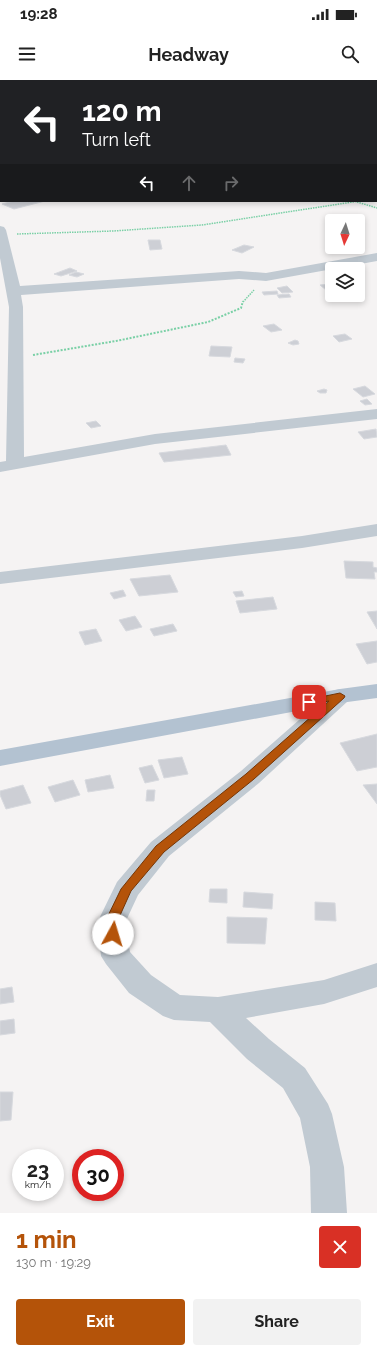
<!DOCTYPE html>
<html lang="en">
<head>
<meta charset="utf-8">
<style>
  :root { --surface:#fff; --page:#f2f2f2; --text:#222; --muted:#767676; --accent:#b45309 }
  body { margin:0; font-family:Raleway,sans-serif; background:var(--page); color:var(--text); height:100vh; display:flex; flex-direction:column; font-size:15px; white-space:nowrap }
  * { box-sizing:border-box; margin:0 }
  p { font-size:13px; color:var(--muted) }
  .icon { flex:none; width:22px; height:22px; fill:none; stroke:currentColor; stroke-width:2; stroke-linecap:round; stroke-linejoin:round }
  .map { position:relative; height:1133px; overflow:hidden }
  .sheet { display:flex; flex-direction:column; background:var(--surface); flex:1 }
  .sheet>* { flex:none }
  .top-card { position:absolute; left:0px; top:0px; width:377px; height:122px; box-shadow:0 2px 6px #0003; background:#202124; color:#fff; overflow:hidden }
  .needle { width:26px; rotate:184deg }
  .buttons { position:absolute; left:325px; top:134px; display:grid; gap:8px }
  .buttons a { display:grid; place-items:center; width:40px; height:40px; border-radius:4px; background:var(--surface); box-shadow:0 2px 6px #0003; font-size:20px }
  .speed { position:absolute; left:12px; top:1069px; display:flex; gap:8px; font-size:20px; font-weight:700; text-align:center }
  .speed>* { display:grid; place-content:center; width:52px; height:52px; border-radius:50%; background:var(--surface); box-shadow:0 2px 6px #0003; line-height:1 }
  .speed small { font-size:10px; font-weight:400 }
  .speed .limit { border:6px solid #d22; background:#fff; color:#111 }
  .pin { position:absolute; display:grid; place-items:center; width:34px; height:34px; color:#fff; margin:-17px; border-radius:8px; box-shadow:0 2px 6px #0006 }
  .me { position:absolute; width:44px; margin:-22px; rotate:6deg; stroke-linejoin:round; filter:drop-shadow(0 0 3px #0008) }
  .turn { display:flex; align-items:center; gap:14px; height:84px; padding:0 16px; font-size:18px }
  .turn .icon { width:52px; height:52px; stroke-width:2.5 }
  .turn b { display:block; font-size:28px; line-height:34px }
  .lanes { display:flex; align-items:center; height:38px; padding:0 16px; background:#0003; justify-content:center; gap:20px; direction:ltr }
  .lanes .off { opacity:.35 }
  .round { display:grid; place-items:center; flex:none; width:42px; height:42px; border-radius:4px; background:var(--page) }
  .head { display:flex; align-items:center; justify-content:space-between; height:68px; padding:0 16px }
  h1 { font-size:24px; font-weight:700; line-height:30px; color:var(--accent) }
  .cta { display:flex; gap:8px; margin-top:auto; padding:8px 16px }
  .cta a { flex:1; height:46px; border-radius:4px; background:var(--accent); color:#fff; font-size:16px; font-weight:700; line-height:46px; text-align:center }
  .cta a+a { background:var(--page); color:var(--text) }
  .status { display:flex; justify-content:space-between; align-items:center; height:28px; padding:0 20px; background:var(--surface); direction:ltr }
  .status svg { height:11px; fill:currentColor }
  header { display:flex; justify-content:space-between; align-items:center; height:52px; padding:0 16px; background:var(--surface); font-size:18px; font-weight:700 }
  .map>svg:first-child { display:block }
  .building { fill:#cdcfd5; stroke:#d7d9de }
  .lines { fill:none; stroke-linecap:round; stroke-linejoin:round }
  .path-far1 { stroke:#7ad0a6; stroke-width:1.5; stroke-dasharray:1.5 1; stroke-linecap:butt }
  .path { stroke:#7ad0a6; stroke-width:2; stroke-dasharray:2 1.5; stroke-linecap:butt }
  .minor { fill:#c1cad2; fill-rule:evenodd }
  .major { fill:#b3c2d1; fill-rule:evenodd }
  .route { fill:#b45309; stroke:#753606 }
</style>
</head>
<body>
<div class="status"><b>19:28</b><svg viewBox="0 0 49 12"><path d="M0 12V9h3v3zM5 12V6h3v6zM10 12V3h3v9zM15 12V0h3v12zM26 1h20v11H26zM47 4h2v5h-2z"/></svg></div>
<header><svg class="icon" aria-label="menu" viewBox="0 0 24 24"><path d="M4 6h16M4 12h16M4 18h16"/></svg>Headway<svg class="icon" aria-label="search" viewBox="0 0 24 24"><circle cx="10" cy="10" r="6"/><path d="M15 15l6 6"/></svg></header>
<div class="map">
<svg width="377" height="1133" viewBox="0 0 377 1133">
  <rect width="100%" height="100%" fill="#f5f3f3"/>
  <!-- building -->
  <g class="building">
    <polygon points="14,121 45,121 14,129 2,124"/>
    <polygon points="148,160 160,160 162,169 150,170"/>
    <polygon points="244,165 254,167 242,173 232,170"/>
    <polygon points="70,188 77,191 61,196 54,194"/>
    <polygon points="76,192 84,194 77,197 69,195"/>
    <polygon points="329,204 332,207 332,210 326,210 320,205"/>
    <polygon points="287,206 293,212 282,213 277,208"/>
    <polygon points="277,211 278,214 264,215 262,212"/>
    <polygon points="289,214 291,217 279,218 277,215"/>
    <polygon points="274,244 282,250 271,252 263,246"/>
    <polygon points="345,254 352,259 339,262 333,256"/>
    <polygon points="295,260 298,261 299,264 293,265 288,263"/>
    <polygon points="211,266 232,267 230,277 209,276"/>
    <polygon points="235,278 245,279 243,283 234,282"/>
    <polygon points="365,306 375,314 363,317 353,309"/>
    <polygon points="324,309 327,310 326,313 320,313 317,311"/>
    <polygon points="367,319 372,324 365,325 360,321"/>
    <polygon points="96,341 101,346 91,348 86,343"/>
    <polygon points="376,349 377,357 364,359 358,352"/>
    <polygon points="226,365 231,375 164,382 159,373"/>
    <polygon points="344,481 373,482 373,487 377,488 377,492 374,492 375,499 346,498"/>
    <polygon points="170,495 178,512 139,516 130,499"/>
    <polygon points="123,510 126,516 114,519 110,513"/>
    <polygon points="242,511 244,516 236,517 233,512"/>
    <polygon points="273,517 277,529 240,533 236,521"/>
    <polygon points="377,531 377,549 367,532"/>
    <polygon points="135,536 142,547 126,551 119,540"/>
    <polygon points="173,544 177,551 154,556 150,549"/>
    <polygon points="96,549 102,561 85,565 79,552"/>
    <polygon points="377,561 377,582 367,584 356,564"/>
    <polygon points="377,654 377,687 357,691 340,663"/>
    <polygon points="182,677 188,694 164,698 158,680"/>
    <polygon points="152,685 159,700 145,703 139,688"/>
    <polygon points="110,695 114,708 88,712 85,700"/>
    <polygon points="73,700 80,715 55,722 48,707"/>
    <polygon points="377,704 377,724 363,705"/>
    <polygon points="23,705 31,723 6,729 0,715 0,711"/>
    <polygon points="147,710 155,710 154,721 146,721"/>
    <polygon points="210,809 227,809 227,823 209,822"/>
    <polygon points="244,812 273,814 272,829 243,827"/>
    <polygon points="315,822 335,823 336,841 315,840"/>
    <polygon points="227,837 267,838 265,864 227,863"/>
    <polygon points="12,907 14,922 0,924 0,909"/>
    <polygon points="14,939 15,953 0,955 0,941"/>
    <polygon points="0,1012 13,1012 11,1040 0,1041"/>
  </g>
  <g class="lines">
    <!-- path-far1 -->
    <g class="path-far1">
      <polyline points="357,122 377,128"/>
      <polyline points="17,154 113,151 202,145 359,121"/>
      <polyline points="243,222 254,210"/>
    </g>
    <!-- path -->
    <polyline class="path" points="33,275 116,261 208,242 241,228 243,221"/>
    <!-- minor -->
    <g class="minor">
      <rect x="0" y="5" width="1" height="6"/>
      <rect x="0" y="107" width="1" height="6"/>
      <polygon points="0,146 4,147 6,150 20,206 239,191 266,193 377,173 377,181 266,201 239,199 21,215 23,227 24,377 155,354 377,329 377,339 155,364 0,392 0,382 6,381 9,227 0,178"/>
      <polygon points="377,444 377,456 302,468 0,504 0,492 302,456"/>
      <polygon points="340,609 348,611 352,616 348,621 259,703 169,776 138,815 125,843 130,872 151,895 180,915 218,917 324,900 377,883 377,907 324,924 246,938 269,959 305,988 328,1024 332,1034 344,1087 347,1133 311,1133 310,1087 300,1038 283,1008 247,979 210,942 174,940 163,936 129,913 106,884 101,876 97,843 117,802 151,762 241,691 332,611"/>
    </g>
    <!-- major -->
    <polygon class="major" points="377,604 377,618 340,623 0,686 0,670 340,609"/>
  </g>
  <!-- route -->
  <polygon class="route" points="340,613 345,616 344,618 254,699 164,772 131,811 117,842 119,854 117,857 113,858 109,857 105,842 121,809 156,766 246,694 329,621 309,625 304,622 306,620"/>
</svg>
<div class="buttons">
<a><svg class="needle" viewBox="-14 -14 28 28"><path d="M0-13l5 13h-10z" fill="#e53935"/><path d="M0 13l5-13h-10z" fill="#767676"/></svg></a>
<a><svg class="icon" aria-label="layers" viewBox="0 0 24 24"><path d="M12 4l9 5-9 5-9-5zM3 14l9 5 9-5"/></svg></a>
</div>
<div class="speed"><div>23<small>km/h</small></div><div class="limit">30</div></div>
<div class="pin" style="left:309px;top:622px;background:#d93025"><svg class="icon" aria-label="arrive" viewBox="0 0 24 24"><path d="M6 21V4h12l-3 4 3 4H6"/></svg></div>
<svg class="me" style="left:113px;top:854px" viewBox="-20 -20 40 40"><circle r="19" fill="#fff"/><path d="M0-13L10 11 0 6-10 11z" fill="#b45309"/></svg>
<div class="top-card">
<div class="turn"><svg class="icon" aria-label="left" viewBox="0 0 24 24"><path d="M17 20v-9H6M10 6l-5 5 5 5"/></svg><div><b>120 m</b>Turn left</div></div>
<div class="lanes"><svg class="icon" aria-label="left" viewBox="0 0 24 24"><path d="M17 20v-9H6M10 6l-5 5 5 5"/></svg><svg class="icon off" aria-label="ahead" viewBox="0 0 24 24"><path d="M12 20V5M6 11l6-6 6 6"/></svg><svg class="icon off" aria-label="right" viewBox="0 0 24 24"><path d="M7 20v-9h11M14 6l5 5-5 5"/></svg></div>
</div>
</div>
<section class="sheet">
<div class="head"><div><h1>1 min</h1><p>130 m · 19:29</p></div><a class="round" style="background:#d93025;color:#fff"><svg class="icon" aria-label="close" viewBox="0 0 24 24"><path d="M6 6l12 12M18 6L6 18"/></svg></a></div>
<div class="cta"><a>Exit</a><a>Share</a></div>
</section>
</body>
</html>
